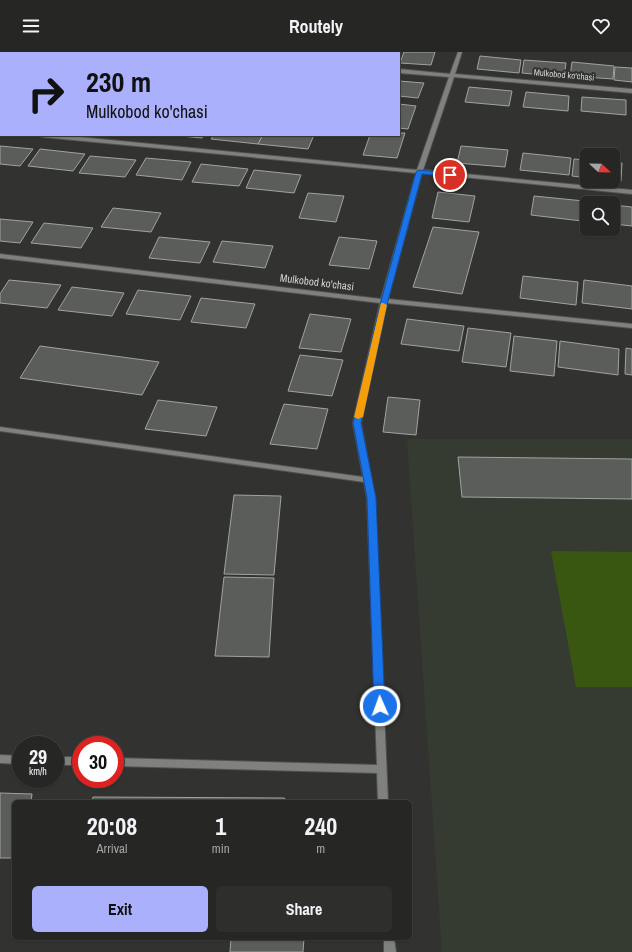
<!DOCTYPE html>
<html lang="en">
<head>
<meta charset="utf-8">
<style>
  :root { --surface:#262624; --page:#2e2e2c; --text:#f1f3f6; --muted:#a4a5a6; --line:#424341; --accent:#aab0fb }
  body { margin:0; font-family:"Archivo Narrow",sans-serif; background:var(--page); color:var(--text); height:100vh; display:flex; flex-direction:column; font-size:15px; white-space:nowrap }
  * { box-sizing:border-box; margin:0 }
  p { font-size:13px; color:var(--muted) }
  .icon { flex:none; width:22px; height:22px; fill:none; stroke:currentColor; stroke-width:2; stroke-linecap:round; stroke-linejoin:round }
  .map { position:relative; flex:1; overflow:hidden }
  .side { position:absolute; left:12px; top:748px; width:400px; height:140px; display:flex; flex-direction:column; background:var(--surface); border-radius:6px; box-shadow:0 1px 3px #0004,0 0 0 1px var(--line) }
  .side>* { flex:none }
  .banner { position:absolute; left:0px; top:0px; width:400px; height:84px; box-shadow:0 1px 3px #0004,0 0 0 1px var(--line); background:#aab0fb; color:#111; overflow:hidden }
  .needle { width:26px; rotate:112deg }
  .fabs { position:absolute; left:580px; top:96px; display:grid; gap:8px }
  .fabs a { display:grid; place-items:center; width:40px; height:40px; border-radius:6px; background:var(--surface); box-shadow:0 1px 3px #0004,0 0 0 1px var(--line); font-size:20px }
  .speed { position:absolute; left:12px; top:684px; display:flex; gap:8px; font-size:20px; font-weight:700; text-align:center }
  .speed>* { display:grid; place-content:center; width:52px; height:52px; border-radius:50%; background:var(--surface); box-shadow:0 1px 3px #0004,0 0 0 1px var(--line); line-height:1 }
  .speed small { font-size:10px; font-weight:400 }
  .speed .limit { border:6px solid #d22; background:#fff; color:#111 }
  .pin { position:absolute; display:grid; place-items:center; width:34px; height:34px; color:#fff; margin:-17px; border:2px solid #fff; border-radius:50%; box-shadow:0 1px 4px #0007 }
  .me { position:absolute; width:44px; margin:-22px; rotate:358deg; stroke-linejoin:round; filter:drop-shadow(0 0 3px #0008) }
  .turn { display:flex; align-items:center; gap:14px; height:84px; padding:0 20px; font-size:18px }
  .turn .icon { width:52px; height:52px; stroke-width:2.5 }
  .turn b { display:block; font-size:28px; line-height:34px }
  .eta { display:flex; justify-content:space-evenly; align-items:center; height:68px; text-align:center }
  .eta b { font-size:24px; font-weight:800; line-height:28px }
  .action { display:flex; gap:8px; margin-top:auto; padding:8px 20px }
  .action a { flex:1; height:46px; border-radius:6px; background:var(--accent); color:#111; font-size:16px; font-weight:800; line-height:46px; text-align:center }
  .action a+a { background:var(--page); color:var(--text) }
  header { display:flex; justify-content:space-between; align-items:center; height:52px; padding:0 20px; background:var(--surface); font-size:18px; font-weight:800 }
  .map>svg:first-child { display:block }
  .built { fill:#363b32 }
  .green { fill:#395711 }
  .building { fill:#5b5d5a; stroke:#a1a3a0 }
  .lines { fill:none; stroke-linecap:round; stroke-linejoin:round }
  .minor-casing { stroke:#51524f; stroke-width:2 }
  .minor { fill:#7f817e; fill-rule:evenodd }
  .route { fill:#1a73e8; stroke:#114b97 }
  .slow { fill:#f59e0b }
  .labels { text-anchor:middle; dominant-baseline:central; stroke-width:4; stroke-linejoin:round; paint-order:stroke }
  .far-street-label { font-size:9px; fill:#d1d2d0; stroke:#323330 }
  .street-label { font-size:11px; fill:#d1d2d0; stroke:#323330 }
</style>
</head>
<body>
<header><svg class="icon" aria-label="menu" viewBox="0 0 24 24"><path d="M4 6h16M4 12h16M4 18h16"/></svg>Routely<svg class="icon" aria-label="heart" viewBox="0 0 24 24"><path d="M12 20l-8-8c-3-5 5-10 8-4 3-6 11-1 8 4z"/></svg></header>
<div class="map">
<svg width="632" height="900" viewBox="0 0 632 900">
  <rect width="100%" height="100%" fill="#323330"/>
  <!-- built -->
  <polygon class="built" points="407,387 632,387 632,900 442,900"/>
  <!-- green -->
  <polygon class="green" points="551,499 632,500 632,635 576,635"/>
  <!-- building -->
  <g class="building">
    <polygon points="18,0 61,0 17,1"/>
    <polygon points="311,0 353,0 310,1"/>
    <polygon points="404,0 435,0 431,13 400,11"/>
    <polygon points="480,4 521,8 519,21 477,17"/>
    <polygon points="524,8 566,11 564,25 522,21"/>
    <polygon points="572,10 614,14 613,27 570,24"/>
    <polygon points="615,15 632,16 632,30 614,28"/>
    <polygon points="399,29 424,31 418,46 399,44"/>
    <polygon points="469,35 512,39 509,54 465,50"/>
    <polygon points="526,40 569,44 568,59 523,55"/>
    <polygon points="582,45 626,48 626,63 581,59"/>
    <polygon points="399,52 416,54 408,77 399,76"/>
    <polygon points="399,81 405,81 397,106 363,103 370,83 399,83"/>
    <polygon points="170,83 204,83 202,86"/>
    <polygon points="214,83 263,83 258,92 211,87"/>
    <polygon points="263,83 314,83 308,97 258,92"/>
    <polygon points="0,94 33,97 20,114 0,112"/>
    <polygon points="461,94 508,98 505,115 457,111"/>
    <polygon points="40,97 85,102 73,119 28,114"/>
    <polygon points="523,101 571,106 569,123 520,118"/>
    <polygon points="90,104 136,108 125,125 79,121"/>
    <polygon points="146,106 191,110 182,128 136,123"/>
    <polygon points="574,107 587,108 587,126 572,124"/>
    <polygon points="613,111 622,111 621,129 613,128"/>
    <polygon points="201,112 248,117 239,134 192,130"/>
    <polygon points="254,118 301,123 294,141 246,136"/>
    <polygon points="438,140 475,144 469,170 432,166"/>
    <polygon points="308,141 344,144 336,170 299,166"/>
    <polygon points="534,144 584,149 582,169 531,163"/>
    <polygon points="613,153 632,155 632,174 613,172"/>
    <polygon points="113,156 161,161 151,180 101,175"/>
    <polygon points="0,167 33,170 20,191 0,189"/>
    <polygon points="44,171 93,176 81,196 31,191"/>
    <polygon points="433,175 479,180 462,242 413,235"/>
    <polygon points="159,185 210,190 200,211 149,206"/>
    <polygon points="339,185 377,189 369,217 329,213"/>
    <polygon points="222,189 273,194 265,216 213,210"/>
    <polygon points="523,224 578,230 576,253 520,246"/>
    <polygon points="9,228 61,233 47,256 0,251 0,242"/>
    <polygon points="584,228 632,234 632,257 582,251"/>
    <polygon points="72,235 124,241 112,264 58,258"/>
    <polygon points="138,238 191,244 180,268 126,262"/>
    <polygon points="201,246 255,252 246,276 191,270"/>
    <polygon points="310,262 351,267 341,300 299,296"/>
    <polygon points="407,267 464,274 459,299 401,292"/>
    <polygon points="468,276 511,281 506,315 462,310"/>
    <polygon points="514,284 557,289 554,324 510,319"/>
    <polygon points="560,289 619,297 618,323 558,315"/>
    <polygon points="40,294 159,310 142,343 20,326"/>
    <polygon points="626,296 632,297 632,323 625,322"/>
    <polygon points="300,303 343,308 332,344 288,339"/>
    <polygon points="388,345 420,348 416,383 383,380"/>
    <polygon points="158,348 217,355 206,384 145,377"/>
    <polygon points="284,352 328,357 317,397 270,392"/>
    <polygon points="458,405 632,407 632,447 462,445"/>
    <polygon points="234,443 281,444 274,523 224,522"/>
    <polygon points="224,525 274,526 269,605 215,604"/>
    <polygon points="0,741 32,742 31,750 14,750 14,806 0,806"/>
    <polygon points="93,745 284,746 289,750 92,750"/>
    <polygon points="231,886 304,886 303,900 230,900"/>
  </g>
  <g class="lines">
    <defs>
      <g id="minor">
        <rect x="184" y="0" width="15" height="1"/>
        <polygon points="458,0 462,0 455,22 632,37 632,41 454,25 423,118 632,138 632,142 422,121 388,247 632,272 632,276 387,251 361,371 375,446 388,750 378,750 377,721 115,714 115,706 377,713 367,446 364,430 0,379 0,375 363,425 353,371 380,251 0,206 0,202 381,247 416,121 42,85 39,83 59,83 417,118 449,25 399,21 399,17 450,22"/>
        <rect x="0" y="77" width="1" height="4"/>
        <polygon points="0,703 21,704 21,712 0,711"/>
        <rect x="55" y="705" width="26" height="8"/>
        <polygon points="384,886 394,886 396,900 384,900"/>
      </g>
    </defs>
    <!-- minor casing -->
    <use href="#minor" class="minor-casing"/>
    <!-- minor -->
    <use href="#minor" class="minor"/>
  </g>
  <!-- route -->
  <polygon class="route" points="419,118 450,121 453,123 450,125 422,122 388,249 361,371 376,446 385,654 383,657 380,658 376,657 374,654 367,446 353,371 381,249 416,120"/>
  <!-- slow -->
  <polygon class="slow" points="381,251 383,251 387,253 363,365 358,367 354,365"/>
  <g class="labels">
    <!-- far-street labels -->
    <g class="far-street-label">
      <text transform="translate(564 23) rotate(5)">Mulkobod ko'chasi</text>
    </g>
    <!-- street labels -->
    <g class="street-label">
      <text transform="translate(317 230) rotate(7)">Mulkobod ko'chasi</text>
    </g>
  </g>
</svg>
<div class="fabs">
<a><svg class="needle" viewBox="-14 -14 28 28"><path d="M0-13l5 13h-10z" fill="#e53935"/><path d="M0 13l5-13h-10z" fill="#a4a5a6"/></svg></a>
<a><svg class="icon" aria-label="search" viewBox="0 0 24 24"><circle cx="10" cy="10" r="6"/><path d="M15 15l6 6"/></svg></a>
</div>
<div class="speed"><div>29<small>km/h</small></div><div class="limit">30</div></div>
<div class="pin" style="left:450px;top:123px;background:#d93025"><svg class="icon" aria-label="arrive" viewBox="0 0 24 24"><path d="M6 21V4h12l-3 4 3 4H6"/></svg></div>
<svg class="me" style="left:380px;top:654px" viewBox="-20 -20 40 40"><circle r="17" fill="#1a73e8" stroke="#fff" stroke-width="3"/><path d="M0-11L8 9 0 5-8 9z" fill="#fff"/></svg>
<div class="banner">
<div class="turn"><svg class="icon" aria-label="right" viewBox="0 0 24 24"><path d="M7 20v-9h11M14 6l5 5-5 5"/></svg><div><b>230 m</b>Mulkobod ko'chasi</div></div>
</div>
<section class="side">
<div class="eta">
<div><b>20:08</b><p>Arrival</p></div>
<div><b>1</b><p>min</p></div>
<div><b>240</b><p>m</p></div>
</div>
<div class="action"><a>Exit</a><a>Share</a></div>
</section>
</div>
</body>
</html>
